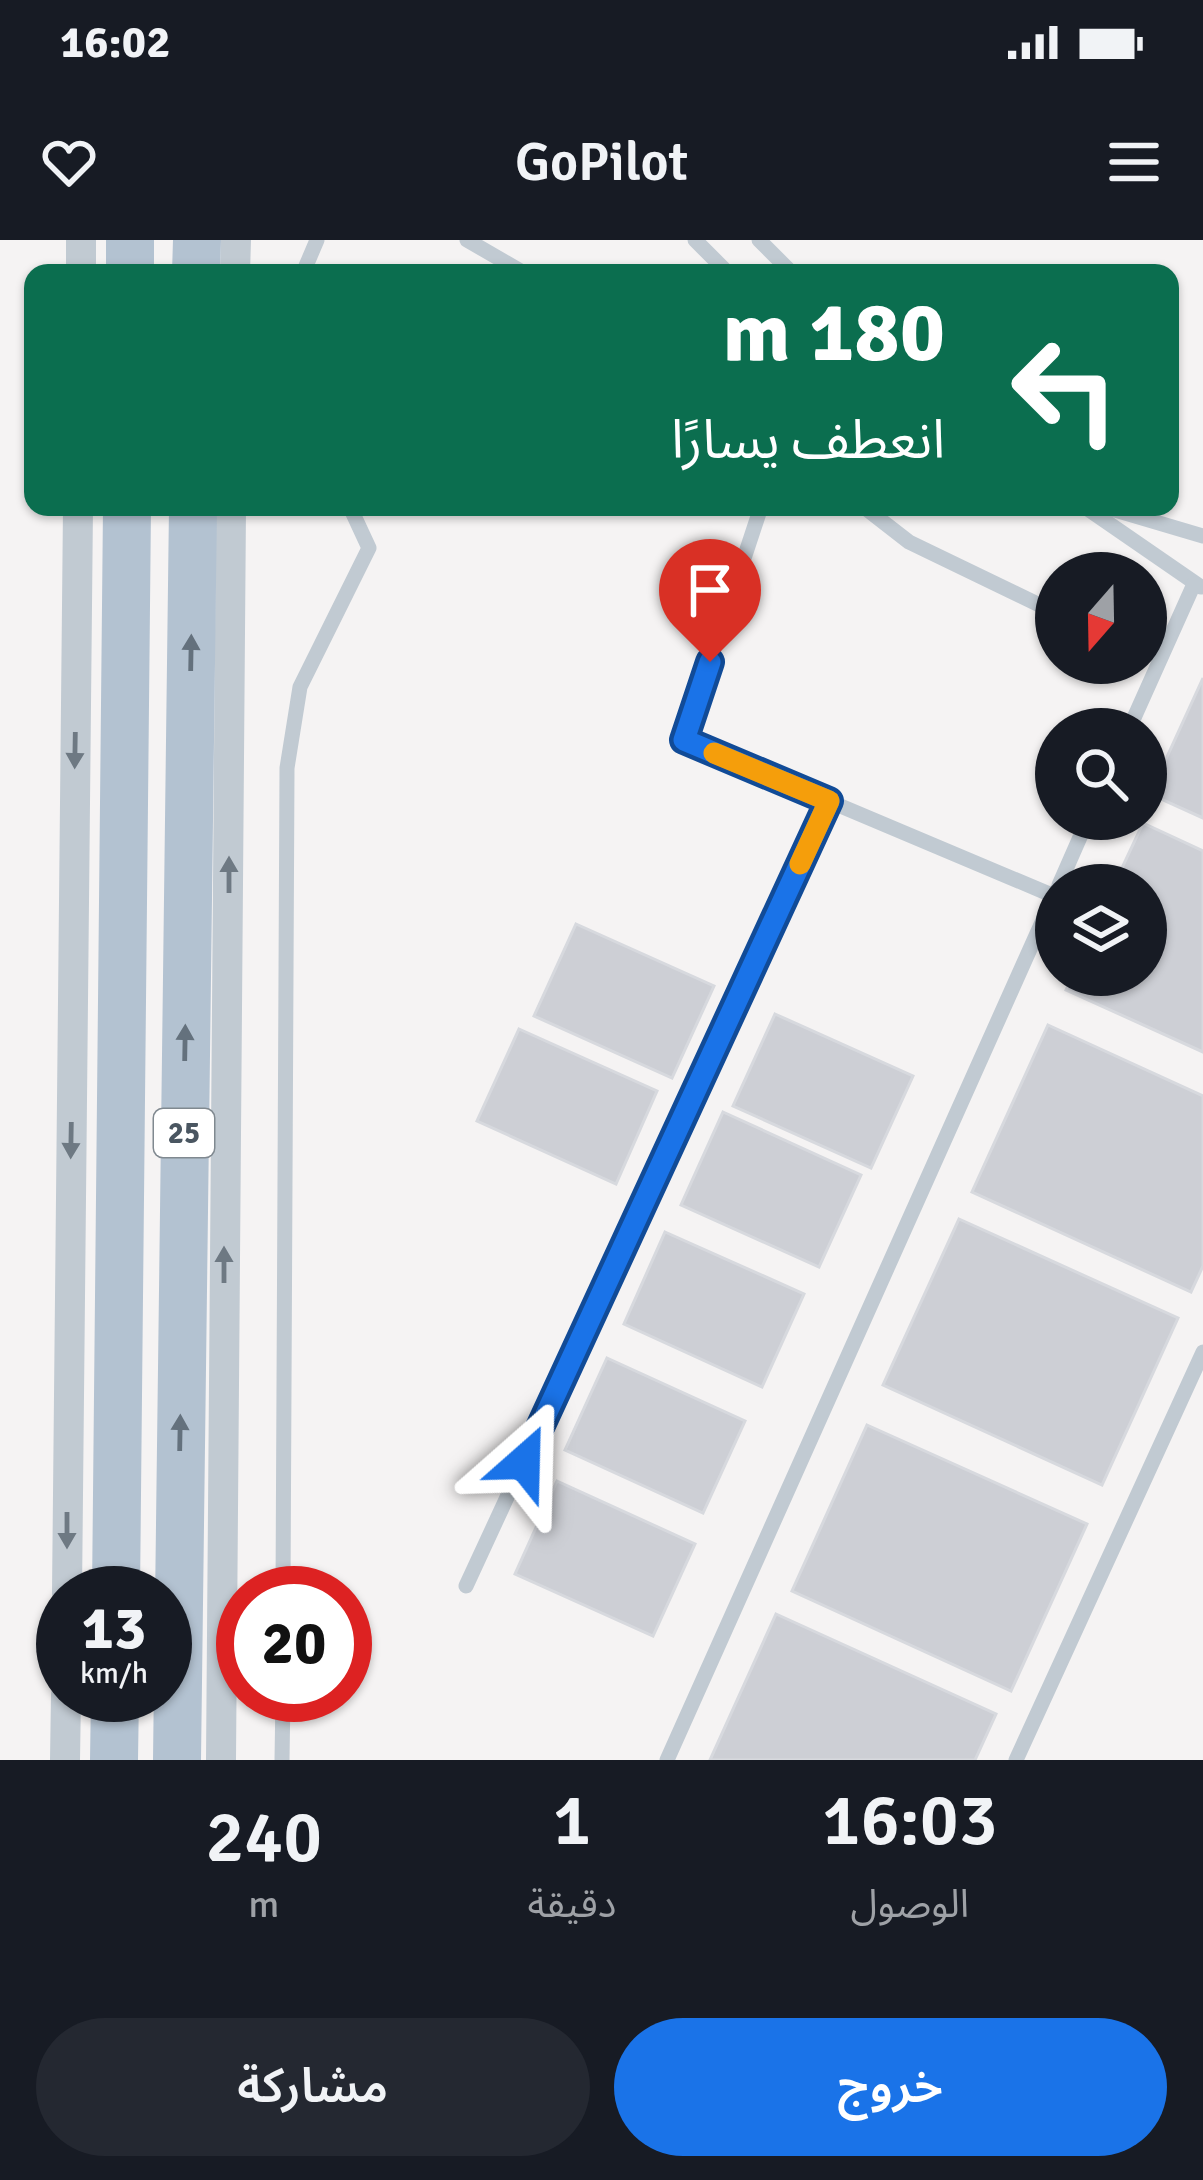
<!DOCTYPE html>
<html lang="ar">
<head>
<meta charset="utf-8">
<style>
  :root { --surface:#171b24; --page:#242831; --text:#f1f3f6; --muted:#9ea1a6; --accent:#1a73e8 }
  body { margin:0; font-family:Signika,"Noto Sans Arabic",sans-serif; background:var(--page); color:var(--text); direction:rtl; height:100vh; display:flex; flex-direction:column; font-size:45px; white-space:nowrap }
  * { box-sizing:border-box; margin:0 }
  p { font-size:39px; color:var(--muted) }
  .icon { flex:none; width:66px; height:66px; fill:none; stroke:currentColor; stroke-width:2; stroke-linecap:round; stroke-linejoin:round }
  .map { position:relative; height:1520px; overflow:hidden; direction:ltr }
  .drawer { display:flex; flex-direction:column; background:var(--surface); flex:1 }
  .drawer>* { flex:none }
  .guide { position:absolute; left:24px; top:24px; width:1155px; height:252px; border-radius:24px; box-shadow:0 3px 9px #0004; direction:rtl; background:#0b6e4f; color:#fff; overflow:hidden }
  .needle { width:78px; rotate:200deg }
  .tools { position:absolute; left:1035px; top:312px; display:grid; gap:24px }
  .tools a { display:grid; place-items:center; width:132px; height:132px; border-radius:50%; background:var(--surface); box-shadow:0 3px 9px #0004; font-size:60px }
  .speed { position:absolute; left:36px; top:1326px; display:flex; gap:24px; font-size:60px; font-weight:700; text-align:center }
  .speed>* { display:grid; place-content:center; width:156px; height:156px; border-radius:50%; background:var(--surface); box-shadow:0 3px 9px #0004; line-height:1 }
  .speed small { font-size:30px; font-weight:400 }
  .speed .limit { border:18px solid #d22; background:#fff; color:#111 }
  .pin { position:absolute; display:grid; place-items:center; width:102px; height:102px; color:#fff; margin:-123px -51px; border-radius:50% 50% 50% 0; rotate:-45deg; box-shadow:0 0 12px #0007 }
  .pin .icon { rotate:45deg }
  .me { position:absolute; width:132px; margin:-66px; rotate:25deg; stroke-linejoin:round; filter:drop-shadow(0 0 9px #0008) }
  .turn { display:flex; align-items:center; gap:42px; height:252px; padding:0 36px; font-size:54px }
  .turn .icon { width:156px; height:156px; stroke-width:2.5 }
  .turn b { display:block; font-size:84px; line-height:102px }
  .eta { display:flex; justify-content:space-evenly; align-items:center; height:204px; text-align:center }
  .eta b { font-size:72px; font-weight:600; line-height:84px }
  .action { display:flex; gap:24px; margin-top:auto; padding:24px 36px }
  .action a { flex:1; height:138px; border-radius:72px; background:var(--accent); color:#fff; font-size:48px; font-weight:600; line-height:138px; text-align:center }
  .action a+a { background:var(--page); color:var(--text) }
  .status { display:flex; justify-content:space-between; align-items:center; height:84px; padding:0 60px; background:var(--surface); direction:ltr }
  .status svg { height:33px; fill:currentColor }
  header { display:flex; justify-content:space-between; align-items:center; height:156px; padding:0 36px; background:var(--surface); font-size:54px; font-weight:600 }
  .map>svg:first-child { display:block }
  .building { fill:#cdcfd5; stroke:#d7d9de; stroke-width:3 }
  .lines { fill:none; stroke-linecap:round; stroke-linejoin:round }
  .lane { stroke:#c1cad2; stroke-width:15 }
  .street { stroke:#c1cad2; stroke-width:30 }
  .primary { stroke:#b3c2d1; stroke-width:48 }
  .oneway { fill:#64717d }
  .oneway2 { fill:#6e7983 }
  .route-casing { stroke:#114b97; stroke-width:30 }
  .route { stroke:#1a73e8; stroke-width:21 }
  .slow { stroke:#f59e0b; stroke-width:21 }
  .labels { text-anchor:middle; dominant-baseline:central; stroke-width:9; stroke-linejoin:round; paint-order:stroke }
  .shield { fill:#fff; stroke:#808990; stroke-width:3 }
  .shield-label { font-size:30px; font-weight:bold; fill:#4a5661 }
</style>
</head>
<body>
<div class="status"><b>16:02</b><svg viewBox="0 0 49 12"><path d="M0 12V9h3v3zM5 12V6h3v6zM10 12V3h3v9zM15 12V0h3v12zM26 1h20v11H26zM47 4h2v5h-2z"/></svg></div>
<header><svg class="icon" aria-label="menu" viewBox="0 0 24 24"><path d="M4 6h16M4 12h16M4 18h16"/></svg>GoPilot<svg class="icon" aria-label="heart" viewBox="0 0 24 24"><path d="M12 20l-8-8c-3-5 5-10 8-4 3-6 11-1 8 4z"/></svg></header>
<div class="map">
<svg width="1203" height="1520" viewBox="0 0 1203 1520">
  <rect width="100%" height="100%" fill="#f5f3f3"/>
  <!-- building -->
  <g class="building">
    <polygon points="1203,438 1203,578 1150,554"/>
    <polygon points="1143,583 1203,611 1203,812 1066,750 1073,735 1146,735 1146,645 1114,645"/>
    <polygon points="576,684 714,746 672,838 534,776"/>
    <polygon points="775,774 913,836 871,928 733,866"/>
    <polygon points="1048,785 1203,856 1203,1026 1191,1052 972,952"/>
    <polygon points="519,789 657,851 616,944 477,881"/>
    <polygon points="723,872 861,935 819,1027 681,965"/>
    <polygon points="959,979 1178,1078 1102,1245 883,1145"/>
    <polygon points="665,992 804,1054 762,1147 624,1084"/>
    <polygon points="607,1118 745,1181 703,1273 565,1210"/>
    <polygon points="867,1185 1087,1284 1011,1451 792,1351"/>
    <polygon points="557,1241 695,1304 653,1396 515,1334"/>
    <polygon points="776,1374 996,1474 975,1520 710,1520"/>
  </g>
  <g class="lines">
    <!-- lane -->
    <g class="lane">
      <polyline points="467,0 524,33"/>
      <polyline points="695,0 728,33"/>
      <polyline points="759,0 792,33"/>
      <polyline points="303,33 317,0"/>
      <polyline points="761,267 684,500 1054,656"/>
      <polyline points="864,267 909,302 1056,373"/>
      <polyline points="1085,267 1201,347"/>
      <polyline points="1105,267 1203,296"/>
      <polyline points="1129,489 1194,344"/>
      <polyline points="1059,645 1088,579"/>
      <polyline points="466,1346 829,561"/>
      <polyline points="283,1353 287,528 300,447 369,308 350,267"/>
      <polyline points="282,1520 283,1455"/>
      <polyline points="667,1520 1056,651"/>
      <polyline points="1016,1520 1203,1112"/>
    </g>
    <!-- street -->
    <g class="street">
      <polyline points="81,33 81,0"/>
      <polyline points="235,33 236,0"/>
      <polyline points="67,1353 78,267"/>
      <polyline points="65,1520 66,1455"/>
      <polyline points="221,1520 231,267"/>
    </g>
    <!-- primary -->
    <g class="primary">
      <polyline points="130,33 130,0"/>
      <polyline points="196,33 197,0"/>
      <polyline points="116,1353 127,267"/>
      <polyline points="114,1520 115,1455"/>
      <polyline points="177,1520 193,267"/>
    </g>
  </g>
  <!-- one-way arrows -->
  <defs><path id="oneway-solid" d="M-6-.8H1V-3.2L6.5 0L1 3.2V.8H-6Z" transform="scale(3)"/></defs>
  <g class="oneway">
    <use href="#oneway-solid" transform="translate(191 413) rotate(-89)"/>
    <use href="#oneway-solid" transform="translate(185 803) rotate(-89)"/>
    <use href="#oneway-solid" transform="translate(180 1193) rotate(-89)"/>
  </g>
  <g class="oneway2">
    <use href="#oneway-solid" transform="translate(75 510) rotate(91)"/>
    <use href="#oneway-solid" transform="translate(229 635) rotate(-90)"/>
    <use href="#oneway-solid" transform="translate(71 900) rotate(91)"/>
    <use href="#oneway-solid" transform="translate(224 1025) rotate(-90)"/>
    <use href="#oneway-solid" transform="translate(67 1290) rotate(90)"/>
  </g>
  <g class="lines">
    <defs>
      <polyline id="route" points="524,1222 829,561 684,500 710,422"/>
    </defs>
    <!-- route casing -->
    <use href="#route" class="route-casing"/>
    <!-- route -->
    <use href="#route" class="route"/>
    <!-- slow -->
    <polyline class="slow" points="714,513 829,561 800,624"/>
  </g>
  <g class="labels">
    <!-- shield labels -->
    <rect class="shield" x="154" y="869" width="60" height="48" rx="9"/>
    <g class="shield-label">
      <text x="184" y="893">25</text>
    </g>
  </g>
</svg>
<div class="tools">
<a><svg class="needle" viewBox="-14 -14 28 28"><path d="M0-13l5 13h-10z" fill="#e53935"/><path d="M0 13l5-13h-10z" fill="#9ea1a6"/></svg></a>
<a><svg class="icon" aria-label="search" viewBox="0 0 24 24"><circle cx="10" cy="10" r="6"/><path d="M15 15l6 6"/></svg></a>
<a><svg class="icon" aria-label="layers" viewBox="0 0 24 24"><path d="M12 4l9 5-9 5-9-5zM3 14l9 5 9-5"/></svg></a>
</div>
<div class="speed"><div>13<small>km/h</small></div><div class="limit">20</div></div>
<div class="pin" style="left:710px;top:422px;background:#d93025"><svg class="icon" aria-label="arrive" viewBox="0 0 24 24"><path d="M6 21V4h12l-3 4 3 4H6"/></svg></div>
<svg class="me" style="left:524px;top:1222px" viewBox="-20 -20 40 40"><path d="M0-17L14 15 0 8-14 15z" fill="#1a73e8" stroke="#fff" stroke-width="4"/></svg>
<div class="guide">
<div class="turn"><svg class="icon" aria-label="left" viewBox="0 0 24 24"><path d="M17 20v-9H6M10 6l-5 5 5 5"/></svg><div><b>180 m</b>انعطف يسارًا</div></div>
</div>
</div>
<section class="drawer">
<div class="eta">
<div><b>16:03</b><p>الوصول</p></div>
<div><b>1</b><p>دقيقة</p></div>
<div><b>240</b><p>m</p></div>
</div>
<div class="action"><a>خروج</a><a>مشاركة</a></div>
</section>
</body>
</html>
